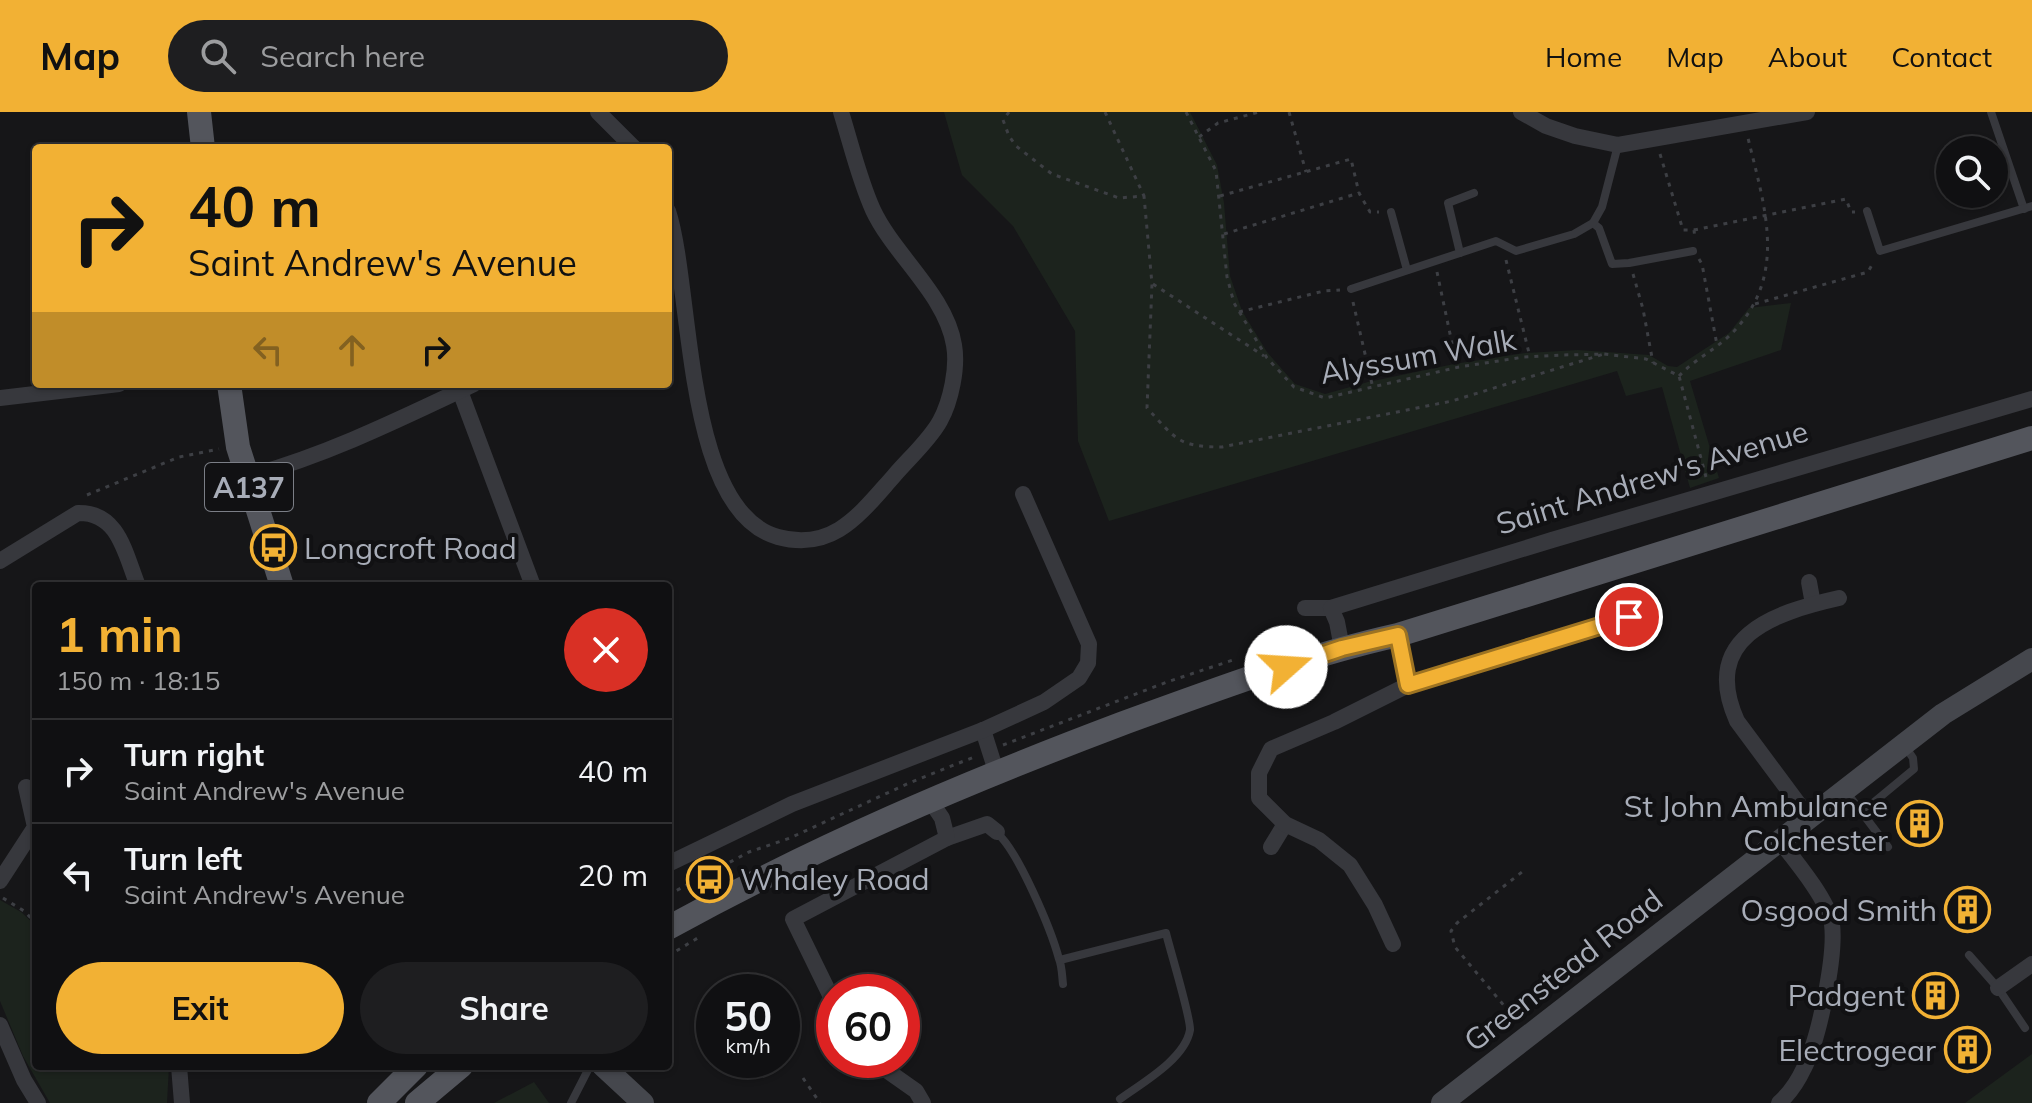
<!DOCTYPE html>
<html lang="en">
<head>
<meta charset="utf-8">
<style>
  :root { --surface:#101012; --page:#1e1e20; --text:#f1f3f6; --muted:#9c9d9f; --line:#303032; --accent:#f2b134 }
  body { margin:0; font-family:Mulish,sans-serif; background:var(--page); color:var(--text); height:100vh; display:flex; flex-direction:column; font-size:30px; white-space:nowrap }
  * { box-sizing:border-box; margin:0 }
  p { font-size:26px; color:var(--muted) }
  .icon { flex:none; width:44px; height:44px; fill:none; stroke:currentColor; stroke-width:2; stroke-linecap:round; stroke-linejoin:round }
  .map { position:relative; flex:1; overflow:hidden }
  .sheet { position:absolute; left:32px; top:470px; width:640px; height:488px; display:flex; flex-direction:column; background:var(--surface); border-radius:8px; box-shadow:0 2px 6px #0004,0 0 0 2px var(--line) }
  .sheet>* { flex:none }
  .top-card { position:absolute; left:32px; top:32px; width:640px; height:244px; border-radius:8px; box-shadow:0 2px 6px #0004,0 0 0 2px var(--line); background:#f2b134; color:#111; overflow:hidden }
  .tools { position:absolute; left:1936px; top:24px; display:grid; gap:16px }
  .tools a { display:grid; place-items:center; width:72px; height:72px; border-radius:50%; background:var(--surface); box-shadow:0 2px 6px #0004,0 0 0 2px var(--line); font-size:40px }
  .speed { position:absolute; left:696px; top:862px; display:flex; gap:16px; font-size:40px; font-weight:700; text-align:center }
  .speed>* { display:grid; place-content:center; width:104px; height:104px; border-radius:50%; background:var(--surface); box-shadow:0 2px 6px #0004,0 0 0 2px var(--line); line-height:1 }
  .speed small { font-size:20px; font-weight:400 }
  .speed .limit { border:12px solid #d22; background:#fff; color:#111 }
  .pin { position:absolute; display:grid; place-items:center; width:68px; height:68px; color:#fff; margin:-34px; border:4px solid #fff; border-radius:50%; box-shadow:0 2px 8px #0007 }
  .me { position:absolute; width:88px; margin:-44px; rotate:71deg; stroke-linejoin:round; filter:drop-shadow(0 0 6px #0008) }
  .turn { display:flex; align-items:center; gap:28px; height:168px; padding:0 24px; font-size:36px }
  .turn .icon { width:104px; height:104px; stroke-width:2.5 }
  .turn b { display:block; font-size:56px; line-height:68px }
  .lanes { display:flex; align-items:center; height:76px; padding:0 24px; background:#0003; justify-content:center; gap:40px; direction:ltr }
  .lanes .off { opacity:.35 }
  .round { display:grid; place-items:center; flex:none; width:84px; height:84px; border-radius:42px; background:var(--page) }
  .headline { display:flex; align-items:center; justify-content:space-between; height:136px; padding:0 24px }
  h1 { font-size:48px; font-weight:700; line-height:60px; color:var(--accent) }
  .primary-button { display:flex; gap:16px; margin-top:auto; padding:16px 24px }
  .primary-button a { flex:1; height:92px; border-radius:48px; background:var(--accent); color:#111; font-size:32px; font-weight:700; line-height:92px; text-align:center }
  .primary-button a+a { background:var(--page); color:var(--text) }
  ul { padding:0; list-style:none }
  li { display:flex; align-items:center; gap:24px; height:104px; padding:0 24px; border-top:2px solid var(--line) }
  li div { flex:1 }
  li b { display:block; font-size:30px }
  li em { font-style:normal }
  header { display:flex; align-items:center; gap:48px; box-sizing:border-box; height:112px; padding:0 40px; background:var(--accent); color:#111 }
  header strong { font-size:38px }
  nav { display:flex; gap:44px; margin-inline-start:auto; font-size:28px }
  .search { width:560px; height:72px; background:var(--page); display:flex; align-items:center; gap:20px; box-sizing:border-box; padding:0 28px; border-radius:44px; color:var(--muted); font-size:30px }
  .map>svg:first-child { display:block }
  .green { fill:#1c231d }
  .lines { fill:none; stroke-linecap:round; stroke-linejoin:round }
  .path { stroke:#3d3f44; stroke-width:3; stroke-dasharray:4 6; stroke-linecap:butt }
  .lane { stroke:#37383d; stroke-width:8 }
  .street { stroke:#37383d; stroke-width:16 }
  .secondary { stroke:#45474d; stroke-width:22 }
  .primary { stroke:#53555c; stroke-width:24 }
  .route-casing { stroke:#9d7322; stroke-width:20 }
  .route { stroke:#f2b134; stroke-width:14 }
  .labels { text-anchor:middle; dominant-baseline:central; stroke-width:8; stroke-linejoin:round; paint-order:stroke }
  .shield { fill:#111113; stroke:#7b7e86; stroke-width:2 }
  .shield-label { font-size:28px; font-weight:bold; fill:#a8adb8 }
  .street-label { font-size:30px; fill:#a8adb8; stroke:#111113 }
  .poi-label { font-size:30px; fill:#a8adb8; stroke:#111113; text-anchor:end }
</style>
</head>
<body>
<header>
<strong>Map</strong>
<div class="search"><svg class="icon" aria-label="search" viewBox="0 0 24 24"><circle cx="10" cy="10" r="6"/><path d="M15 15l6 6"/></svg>Search here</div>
<nav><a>Home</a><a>Map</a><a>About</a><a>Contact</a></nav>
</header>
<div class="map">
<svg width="2032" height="991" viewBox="0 0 2032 991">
  <rect width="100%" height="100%" fill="#161618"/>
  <!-- green -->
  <g class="green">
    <polygon points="944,0 1190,0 1217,53 1224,91 1230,164 1242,199 1267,240 1295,272 1325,282 1368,270 1454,252 1525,241 1578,238 1649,243 1668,254 1677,255 1729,221 1749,196 1791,191 1781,238 1690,269 1719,366 1690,376 1662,275 1626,284 1617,259 1109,409 1078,329 1075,219 1013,114 962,63"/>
    <polygon points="0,788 21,800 36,814 36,954 169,954 167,991 50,991 23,944 0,889"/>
    <polygon points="2032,942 2032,991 1965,991"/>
    <polygon points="534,970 549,991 494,991"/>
  </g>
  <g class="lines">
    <!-- path -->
    <g class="path">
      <path d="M1009 0 1003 8 1009 24 1016 34 1052 62 1119 86 1144 84 1152 172 1147 296C1176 327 1178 335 1222 335L1452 289 1604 242"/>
      <polyline points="1105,0 1144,84"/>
      <polyline points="1186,0 1216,59 1227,165 1234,191 1267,246 1294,275 1325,286 1459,255 1524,245 1563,243 1604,242 1646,247 1679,264 1706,365"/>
      <polyline points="1289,0 1306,60"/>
      <polyline points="1199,25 1218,11 1259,0"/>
      <polyline points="1660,42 1683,118 1694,118 1695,127"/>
      <polyline points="1220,84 1351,47 1359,81"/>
      <polyline points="1694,118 1846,87 1851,100 1855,100"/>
      <polyline points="1224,122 1359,81 1370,100 1379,100"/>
      <polyline points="1699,147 1702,152 1717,233"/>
      <polyline points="1506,148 1530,245"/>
      <polyline points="1437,160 1457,255"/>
      <polyline points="1633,162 1643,197 1653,251"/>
      <polyline points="1153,172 1264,244"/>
      <polyline points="1353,190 1372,272"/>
      <polyline points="1755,192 1868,160 1873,151"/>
      <polyline points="1239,200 1324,179 1340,178"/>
      <path d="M1679 264C1696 246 1719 236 1735 218 1788 161 1764 93 1748 26"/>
      <polyline points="87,383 179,345 219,337"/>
      <polyline points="1003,633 1167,570 1236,547"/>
      <polyline points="668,783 749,740 790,726 909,671 974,645"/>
      <polyline points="3,786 24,799 36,811"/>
      <polyline points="668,844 701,824"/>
      <polyline points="1516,908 1455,835 1451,819 1457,811 1522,760"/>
      <polyline points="803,966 820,991"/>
    </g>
    <!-- lane -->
    <g class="lane">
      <polyline points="1991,0 2024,97"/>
      <polyline points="1867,99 1880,139 2032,94"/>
      <polyline points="1391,100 1407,158"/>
      <polyline points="1593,111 1599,116 1612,152 1629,151 1693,139"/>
      <polyline points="1460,141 1448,91 1474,81"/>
      <polyline points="1351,177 1496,129 1516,139 1574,122 1593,111 1602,95 1618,33"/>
      <polyline points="1847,681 1888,735"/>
      <polyline points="1862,700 1914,657 1913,646 1904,633"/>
      <path d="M997 721C1018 739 1051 817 1059 847 1062 854 1062 864 1063 872"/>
      <polyline points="1969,843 1998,876 2025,916"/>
      <path d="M1060 848 1166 821C1170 838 1191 906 1190 918 1185 947 1142 971 1120 987"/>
      <polyline points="571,991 590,954"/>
    </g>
    <!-- street -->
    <g class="street">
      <polyline points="598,0 634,36"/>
      <polyline points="1521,0 1546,14 1575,24 1618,33 1807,0"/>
      <path d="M668 99C693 176 683 399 778 425 833 440 860 402 893 365 908 347 929 329 940 309 951 289 958 255 954 233 946 183 894 143 873 98 859 67 851 32 841 0"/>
      <polyline points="460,279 533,474"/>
      <polyline points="0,286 119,272"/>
      <path d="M246 365C325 344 400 307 474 272"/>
      <path d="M0 449 78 401C119 400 125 442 138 474"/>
      <polyline points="1809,470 1813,492"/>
      <polyline points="1305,496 1331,496"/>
      <polyline points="1398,523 1408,573"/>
      <polyline points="1342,536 1337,510 1331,496 1552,428 2032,287"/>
      <polyline points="983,618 996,659"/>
      <path d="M1809 706 1737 609C1700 526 1772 501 1839 486"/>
      <polyline points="947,726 987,712 997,720"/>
      <polyline points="1271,735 1285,712"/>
      <polyline points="668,752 792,692 983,618 1044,590 1079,566 1088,551 1089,532 1023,382"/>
      <polyline points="0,769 35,715 26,675"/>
      <polyline points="1393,832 1375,793 1350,753 1319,728 1285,712 1259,686 1259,661 1271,637 1334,610 1408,573 1629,505"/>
      <polyline points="1998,876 2032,852"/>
      <polyline points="834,891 793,807 947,726 942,706 929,687"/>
      <polyline points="0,913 24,968 38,991"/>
      <polyline points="872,948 916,979 923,991"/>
      <polyline points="179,954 182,991"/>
      <path d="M1779 991C1789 982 1798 969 1804 956 1819 927 1836 844 1832 812 1829 789 1794 747 1779 728"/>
    </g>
    <!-- secondary -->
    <g class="secondary">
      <polyline points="603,954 643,991"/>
      <polyline points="1442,991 1943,602 2032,547"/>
    </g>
    <!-- primary -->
    <g class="primary">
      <polyline points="199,0 203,36"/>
      <polyline points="229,272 238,335 282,474"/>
      <path d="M668 816C817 734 962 672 1121 612 1212 579 1304 544 1398 523L2032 326"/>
      <polyline points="379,991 416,954"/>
      <polyline points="417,991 461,954"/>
    </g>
  </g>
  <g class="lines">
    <defs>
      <polyline id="route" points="1286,555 1342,536 1398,523 1408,573 1629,505"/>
    </defs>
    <!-- route casing -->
    <use href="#route" class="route-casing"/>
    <!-- route -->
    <use href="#route" class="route"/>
  </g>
  <!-- icons -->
  <defs>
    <symbol id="bus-ring" viewBox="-11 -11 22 22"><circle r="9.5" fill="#111113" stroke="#f2b134" stroke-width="1.5"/><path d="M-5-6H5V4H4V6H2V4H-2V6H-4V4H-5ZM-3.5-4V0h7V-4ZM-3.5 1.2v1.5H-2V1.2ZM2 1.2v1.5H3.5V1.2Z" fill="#f2b134"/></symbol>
    <symbol id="building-ring" viewBox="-11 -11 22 22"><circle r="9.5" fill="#111113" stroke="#f2b134" stroke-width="1.5"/><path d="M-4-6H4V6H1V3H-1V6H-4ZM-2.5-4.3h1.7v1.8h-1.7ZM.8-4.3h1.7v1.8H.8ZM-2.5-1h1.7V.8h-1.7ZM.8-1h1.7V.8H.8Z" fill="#f2b134"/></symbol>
  </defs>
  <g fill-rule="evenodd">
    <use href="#bus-ring" x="248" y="410" width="51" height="51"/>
    <use href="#building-ring" x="1894" y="686" width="51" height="51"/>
    <use href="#bus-ring" x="684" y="742" width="51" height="51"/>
    <use href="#building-ring" x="1942" y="772" width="51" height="51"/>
    <use href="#building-ring" x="1910" y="858" width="51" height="51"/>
    <use href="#building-ring" x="1942" y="912" width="51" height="51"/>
  </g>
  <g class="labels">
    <!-- shield labels -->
    <rect class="shield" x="205" y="351" width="88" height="48" rx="6"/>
    <g class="shield-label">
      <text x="249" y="375">A137</text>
    </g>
    <!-- street labels -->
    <g class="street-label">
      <text transform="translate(1418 244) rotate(-10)">Alyssum Walk</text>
      <text transform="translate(1652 365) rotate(-17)">Saint Andrew's Avenue</text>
      <text transform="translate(1563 858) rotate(-38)">Greenstead Road</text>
    </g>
    <!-- poi labels -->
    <g class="poi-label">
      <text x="304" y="436" text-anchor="start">Longcroft Road</text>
      <text x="1888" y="694">St John Ambulance<tspan x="1888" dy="34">Colchester</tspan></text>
      <text x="740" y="767" text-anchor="start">Whaley Road</text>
      <text x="1937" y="798">Osgood Smith</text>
      <text x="1905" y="883">Padgent</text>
      <text x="1936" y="938">Electrogear</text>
    </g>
  </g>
</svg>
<div class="tools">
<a><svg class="icon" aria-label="search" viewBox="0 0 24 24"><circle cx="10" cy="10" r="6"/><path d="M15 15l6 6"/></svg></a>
</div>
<div class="speed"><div>50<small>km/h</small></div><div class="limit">60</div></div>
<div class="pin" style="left:1629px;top:505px;background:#d93025"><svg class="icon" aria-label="arrive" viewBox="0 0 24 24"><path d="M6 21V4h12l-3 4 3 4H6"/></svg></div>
<svg class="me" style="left:1286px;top:555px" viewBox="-20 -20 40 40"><circle r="19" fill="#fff"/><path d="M0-13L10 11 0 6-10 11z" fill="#f2b134"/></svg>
<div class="top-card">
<div class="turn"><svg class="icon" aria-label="right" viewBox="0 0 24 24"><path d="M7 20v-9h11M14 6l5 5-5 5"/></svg><div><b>40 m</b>Saint Andrew's Avenue</div></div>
<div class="lanes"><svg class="icon off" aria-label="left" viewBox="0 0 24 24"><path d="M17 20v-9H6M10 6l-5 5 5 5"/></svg><svg class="icon off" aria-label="ahead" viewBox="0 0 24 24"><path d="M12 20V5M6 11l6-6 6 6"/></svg><svg class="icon" aria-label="right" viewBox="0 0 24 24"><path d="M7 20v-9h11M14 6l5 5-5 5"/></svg></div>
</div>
<section class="sheet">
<div class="headline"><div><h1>1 min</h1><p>150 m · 18:15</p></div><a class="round" style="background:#d93025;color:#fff"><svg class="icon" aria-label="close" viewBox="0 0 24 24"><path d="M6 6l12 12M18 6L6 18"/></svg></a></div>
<ul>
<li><svg class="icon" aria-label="right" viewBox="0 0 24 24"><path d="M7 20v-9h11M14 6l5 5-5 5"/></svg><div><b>Turn right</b><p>Saint Andrew's Avenue</p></div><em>40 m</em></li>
<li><svg class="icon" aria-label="left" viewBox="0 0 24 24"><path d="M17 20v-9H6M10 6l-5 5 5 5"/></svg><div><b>Turn left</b><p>Saint Andrew's Avenue</p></div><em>20 m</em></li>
</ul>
<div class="primary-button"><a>Exit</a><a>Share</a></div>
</section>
</div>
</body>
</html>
